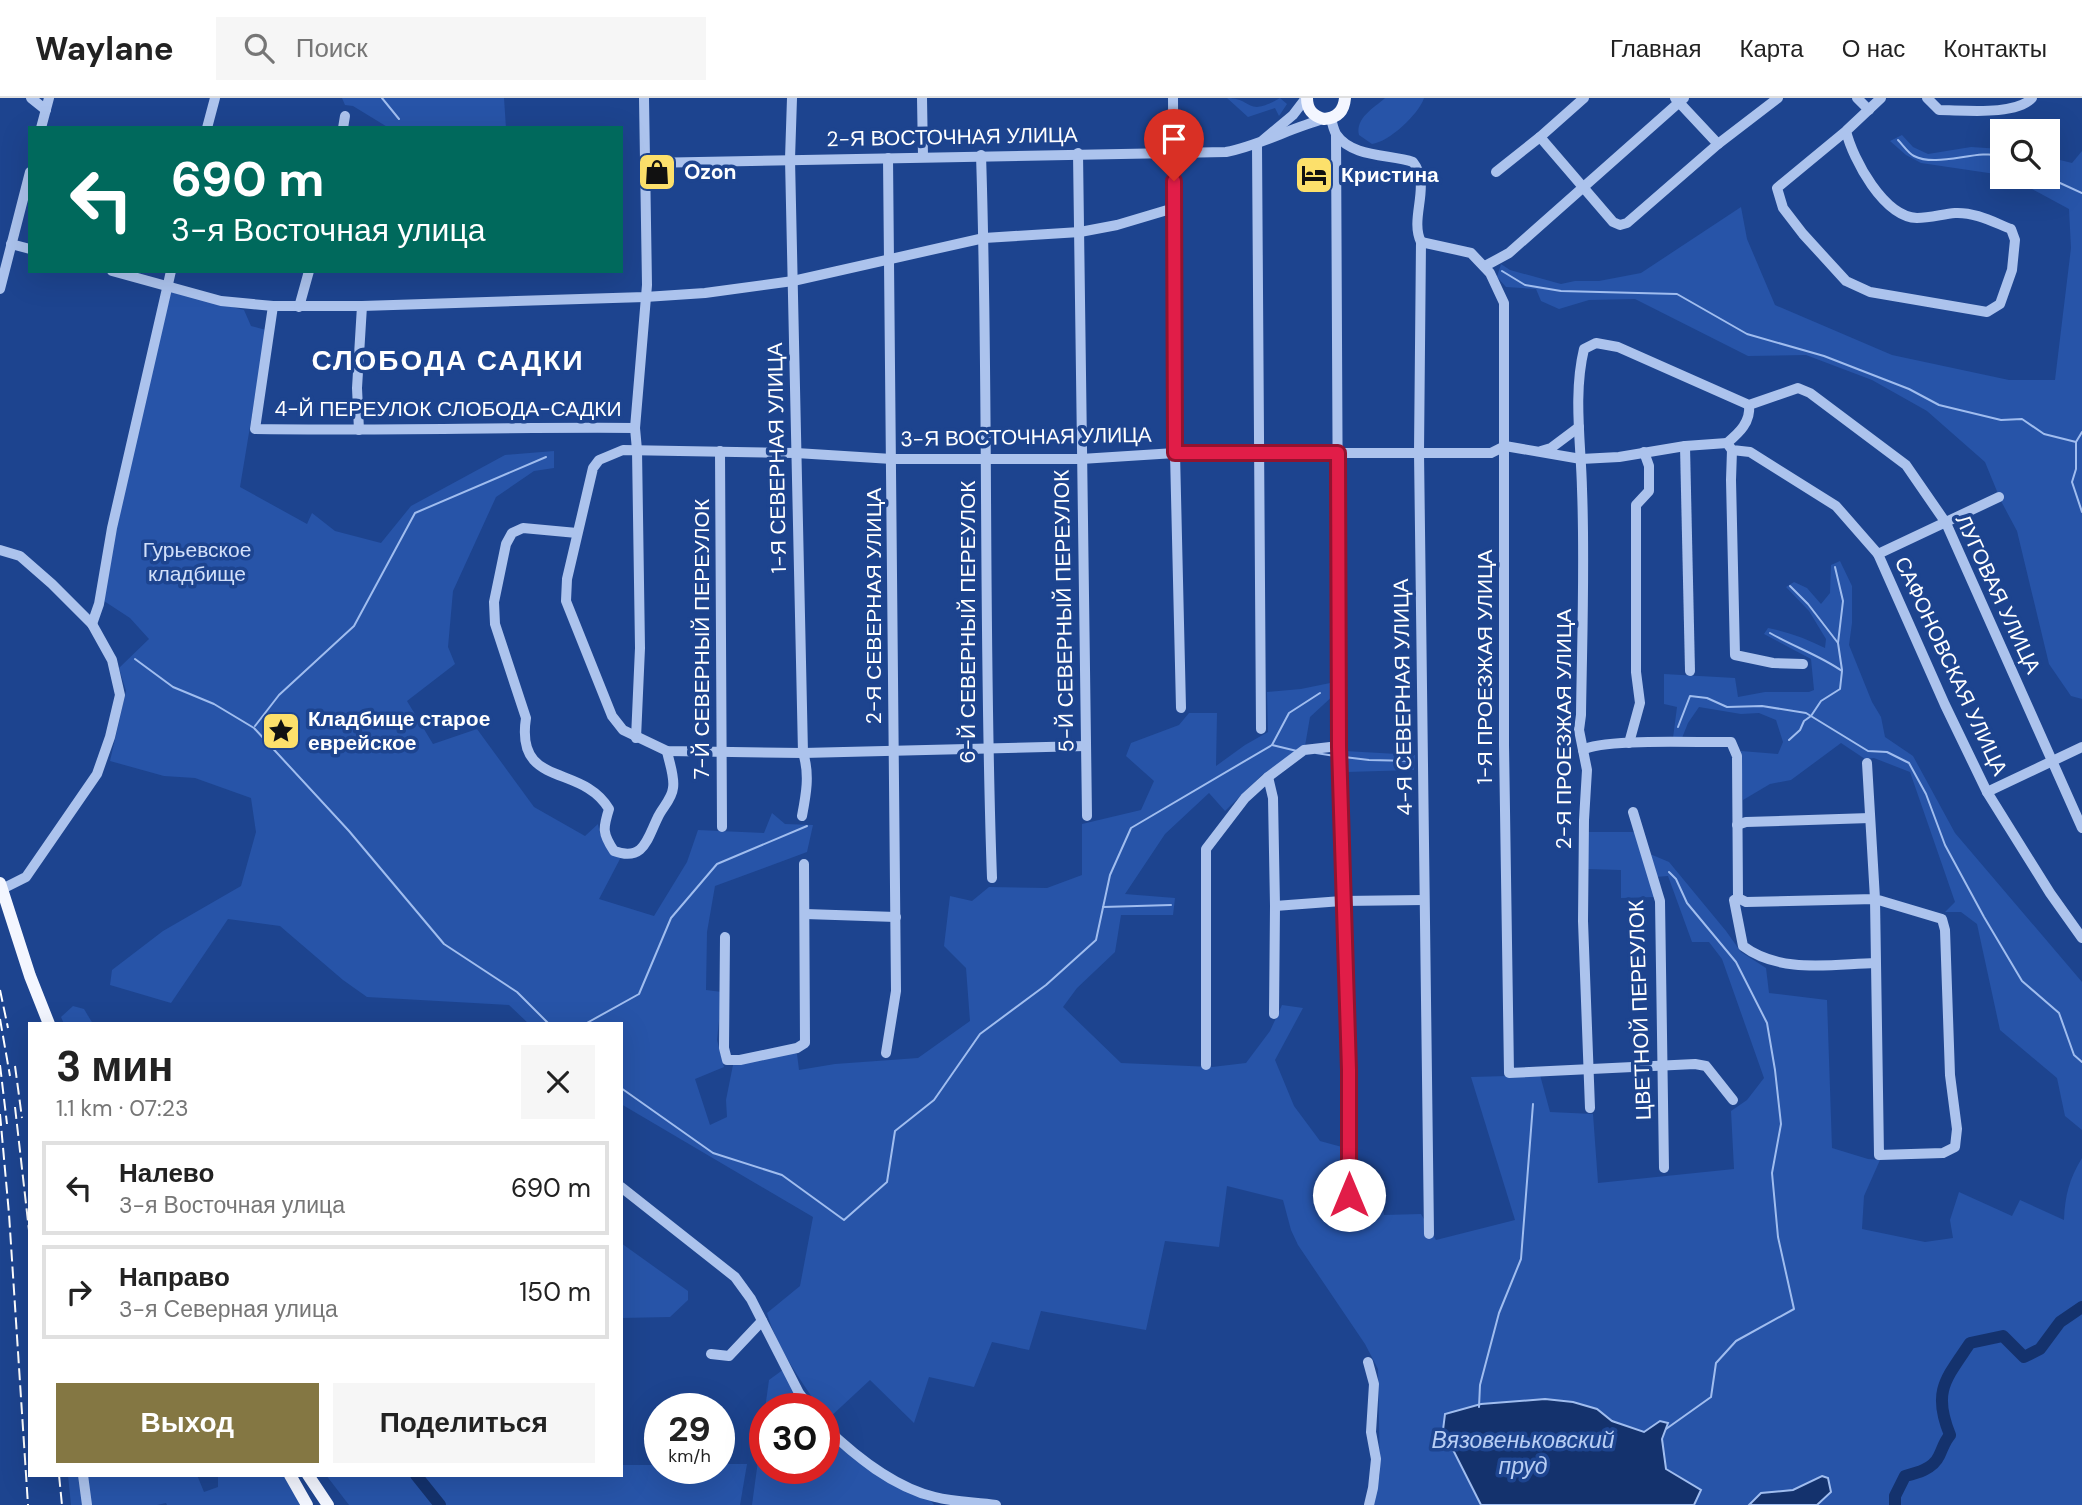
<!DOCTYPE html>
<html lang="ru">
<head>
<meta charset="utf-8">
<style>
  :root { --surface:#fff; --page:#f6f6f6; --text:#222; --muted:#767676; --line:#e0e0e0; --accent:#847743 }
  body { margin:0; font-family:"DM Sans",sans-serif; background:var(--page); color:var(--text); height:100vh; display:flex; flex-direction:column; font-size:26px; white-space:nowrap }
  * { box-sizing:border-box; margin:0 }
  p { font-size:23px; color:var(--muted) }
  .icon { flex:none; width:38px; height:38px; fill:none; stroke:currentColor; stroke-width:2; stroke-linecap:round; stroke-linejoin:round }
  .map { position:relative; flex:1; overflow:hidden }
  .side { position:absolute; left:28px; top:924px; width:595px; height:455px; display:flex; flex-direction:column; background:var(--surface); border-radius:0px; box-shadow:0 7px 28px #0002 }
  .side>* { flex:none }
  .banner { position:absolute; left:28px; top:28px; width:595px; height:147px; border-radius:0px; box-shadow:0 7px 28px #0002; background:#00695c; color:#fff; overflow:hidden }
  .buttons { position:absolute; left:1990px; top:21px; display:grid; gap:14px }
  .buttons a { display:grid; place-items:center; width:70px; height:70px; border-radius:0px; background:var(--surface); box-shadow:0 7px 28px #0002; font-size:35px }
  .speed { position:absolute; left:644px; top:1295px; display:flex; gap:14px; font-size:35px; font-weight:700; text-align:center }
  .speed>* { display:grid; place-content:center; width:91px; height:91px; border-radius:50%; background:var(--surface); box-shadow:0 7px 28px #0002; line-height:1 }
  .speed small { font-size:18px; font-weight:400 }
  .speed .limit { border:10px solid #d22; background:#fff; color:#111 }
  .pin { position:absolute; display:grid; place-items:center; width:60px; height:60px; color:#fff; margin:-72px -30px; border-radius:50% 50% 50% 0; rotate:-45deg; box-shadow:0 0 7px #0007 }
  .pin .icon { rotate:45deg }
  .me { position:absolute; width:77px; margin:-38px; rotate:0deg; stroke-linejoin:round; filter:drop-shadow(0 0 5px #0008) }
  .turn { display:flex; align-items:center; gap:24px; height:147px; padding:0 28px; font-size:32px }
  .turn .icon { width:91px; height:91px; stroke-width:2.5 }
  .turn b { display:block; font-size:49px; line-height:60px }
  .round { display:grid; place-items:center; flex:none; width:74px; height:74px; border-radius:0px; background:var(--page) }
  .overview { display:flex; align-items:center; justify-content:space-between; height:119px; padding:0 28px }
  h1 { font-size:42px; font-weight:700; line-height:52px }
  .primary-button { display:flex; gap:14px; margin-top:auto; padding:14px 28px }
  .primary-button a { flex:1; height:80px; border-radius:0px; background:var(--accent); color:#fff; font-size:28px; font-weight:700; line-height:80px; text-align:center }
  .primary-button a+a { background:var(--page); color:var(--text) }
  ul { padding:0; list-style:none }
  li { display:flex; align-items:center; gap:21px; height:94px; margin:0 14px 10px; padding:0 14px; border:4px solid var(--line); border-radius:0px }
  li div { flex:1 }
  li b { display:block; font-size:26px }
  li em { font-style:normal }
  header { display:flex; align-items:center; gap:42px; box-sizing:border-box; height:98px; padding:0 35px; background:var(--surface); border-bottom:2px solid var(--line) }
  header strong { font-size:33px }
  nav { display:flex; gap:38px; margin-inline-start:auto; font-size:24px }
  .search { width:490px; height:63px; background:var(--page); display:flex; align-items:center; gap:18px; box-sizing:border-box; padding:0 24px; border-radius:0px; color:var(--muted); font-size:26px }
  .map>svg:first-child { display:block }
  .green { fill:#2754a8 }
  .water { fill:#14326d; stroke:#a0bdef; stroke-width:2 }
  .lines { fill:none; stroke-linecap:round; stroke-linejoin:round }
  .stream { stroke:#a0bdef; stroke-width:2 }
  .river { stroke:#14326d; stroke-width:12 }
  .minor { stroke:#acc3ed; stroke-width:10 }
  .major { stroke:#f3f6ff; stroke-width:12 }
  .rail { stroke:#fff; stroke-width:2; stroke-dasharray:12 5; stroke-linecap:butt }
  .route-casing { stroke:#92132f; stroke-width:18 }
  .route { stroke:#e11d48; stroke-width:12 }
  .labels { text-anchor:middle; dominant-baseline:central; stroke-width:7; stroke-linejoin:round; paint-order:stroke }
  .street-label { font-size:21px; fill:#fff; stroke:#1d448f }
  .poi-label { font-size:21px; font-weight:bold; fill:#fff; stroke:#1d448f; text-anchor:start }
  .park-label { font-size:21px; fill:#d2e0fa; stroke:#1d448f }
  .water-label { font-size:23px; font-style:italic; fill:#b8cef4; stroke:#1d448f }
  .district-label { font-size:28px; font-weight:bold; letter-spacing:2px; fill:#fff; stroke:#1d448f }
</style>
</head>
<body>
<header>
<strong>Waylane</strong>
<div class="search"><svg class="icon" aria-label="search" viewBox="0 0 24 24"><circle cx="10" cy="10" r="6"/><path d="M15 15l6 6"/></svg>Поиск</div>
<nav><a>Главная</a><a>Карта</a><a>О нас</a><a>Контакты</a></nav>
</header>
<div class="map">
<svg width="2082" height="1407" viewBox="0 0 2082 1407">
  <rect width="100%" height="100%" fill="#1d448f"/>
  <!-- green -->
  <g class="green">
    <polygon points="342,0 504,0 506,30 389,30 353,8 345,7"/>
    <path d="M1227 0C1253 0 1246 20 1280 0L1287 6 1279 18 1275 10 1248 19Z"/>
    <path d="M1385 0H1424C1419 16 1389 44 1372 46L1359 37C1355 20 1374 10 1385 0Z"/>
    <polygon points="1902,37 1913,49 1928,56 1971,49 2002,51 2002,77 1921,65 1906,57 1890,43"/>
    <polygon points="2082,53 2082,601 2071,598 2049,566 2017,433 2001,403 1985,364 1927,313 1872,282 1806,257 1748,258 1635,201 1589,202 1559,211 1541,203 1536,191 1506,189 1497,179 1501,166 1510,172 1561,186 1575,183 1599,183 1641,175 1741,109 1747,141 1775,207 1892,257 2009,282 2055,282 2071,150 2069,111 2010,79 2048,79 2048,59 2072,65"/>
    <path d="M171 194 244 212 251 228 266 232 240 389 307 426 312 415 335 433 381 445 411 408 505 357 554 353V370L534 373 496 399 453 493 448 549 455 566 407 603 433 646 477 631 534 709 585 738 598 726C601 742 605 752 621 759L599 801 654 818 687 764 698 732 764 735 772 715 785 726 813 727 807 754 715 788 707 834 706 892 722 894 717 942 724 969 695 981 710 1027 727 1019 726 1002 733 967 792 954 797 956 799 972 835 966 918 960 970 923 966 870 944 848 950 798 972 803 989 789 1047 790 1082 777V726L1141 712 1154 683 1126 658 1131 645 1179 627 1189 615H1217L1216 668 1245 647 1268 634 1267 594 1301 591 1335 584 1336 595 1310 619 1305 648 1262 677 1225 713 1209 695 1165 736 1125 796 1175 800 1173 817H1121L1115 854 1077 890 1063 909 1121 965 1212 969 1246 965 1270 933 1282 907 1303 910 1275 962 1294 1008 1320 1043 1342 1049 1343 1103 1354 1098 1380 1093 1384 1117 1421 1116 1436 1142 1515 1122 1471 979 1540 977 1550 1014 1593 1016 1598 1085 1734 1071 1731 1013 1747 1002 1764 980 1722 861 1709 844H1692L1668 778 1655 779 1650 756 1669 764 1726 833 1741 854 1766 870 1769 895 1827 902 1832 1050 1868 1061 1880 1062 1864 1098 1862 1131 1925 1144 1953 1140 1950 1122 1959 1094 2012 1118 2020 1102 2064 1122C2065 1098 2069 1081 2082 1060V1407H1694L1701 1392 1666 1371 1662 1341 1667 1325 1660 1323 1644 1334 1612 1323 1597 1311 1573 1304 1443 1332 1481 1407H1371L1380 1377 1378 1271 1365 1246 1298 1147 1291 1132 1283 1102 1227 1088 1219 1149 1165 1143 1146 1232 1041 1213 1029 1252 992 1244 974 1289 929 1279 914 1325 870 1282 828 1321 824 1311H820C800 1281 777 1250 767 1215L800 1188 813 1119 621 1006V926H529L509 907 367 899 343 882 280 828 228 821 171 905 110 887 112 872 163 833 241 788 256 734 251 700 195 680 164 678 110 663 126 593 119 570 149 541 130 520 104 503 114 431Z"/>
    <path d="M1840 463 1852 488V525L1849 547 1872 604 1881 619 1885 639 1913 658 1955 735 2082 884V1032L2065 1018 2057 980 2000 932 1977 826 1961 814H1945L1955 804 1910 674 1874 660 1865 661 1841 645 1791 682 1770 686 1743 702 1741 653 1778 656 1783 644 1776 622 1759 615 1741 616 1699 609 1688 625 1682 640H1673L1677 609 1664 606V576L1735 580 1738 599 1765 594H1809L1814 592 1811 561 1764 536 1768 530C1788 534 1807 541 1825 550L1826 541 1809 513 1786 489 1794 484 1807 490 1821 506 1830 495 1831 467Z"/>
    <polygon points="1345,653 1415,657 1414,672 1346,674"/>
    <polygon points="1588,734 1635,734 1655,799 1621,800 1621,772 1587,771"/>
    <polygon points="73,908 84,911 93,926 64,926 61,919"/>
    <polygon points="621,1145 688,1193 688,1202 670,1219 621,1220"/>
    <polygon points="784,1271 806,1311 765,1311 769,1282"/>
    <polygon points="765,1311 765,1370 824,1370 824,1333 929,1400 934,1407 752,1407"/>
    <polygon points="719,1366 747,1366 740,1407 349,1407 326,1377 621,1377 621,1367 660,1367 660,1370 719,1370"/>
    <polygon points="68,1377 197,1377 204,1394 218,1389 218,1377 285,1377 300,1407 167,1407 166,1405 157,1407 71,1407"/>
  </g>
  <!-- water -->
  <g class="water">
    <polygon points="1545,1301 1573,1304 1597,1311 1612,1323 1644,1334 1660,1323 1668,1325 1662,1341 1666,1371 1701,1392 1694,1407 1481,1407 1443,1332 1445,1316 1481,1306"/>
    <polygon points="1822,1378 1828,1380 1831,1394 1817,1407 1749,1407 1761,1395 1793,1392"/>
  </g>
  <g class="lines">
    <!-- stream -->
    <g class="stream">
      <polyline points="382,0 399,21"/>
      <path d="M1898 42C1903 47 1908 55 1914 58 1937 70 1977 51 2002 58"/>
      <polyline points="2036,79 2060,85 2082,95"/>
      <polyline points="1502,173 1525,187 1561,193 1677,196 1747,236 1824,258 1909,291 1939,307 2001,322 2022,321 2044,336 2076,344"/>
      <polyline points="2082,334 2076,344 2076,371 2072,384 2082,414"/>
      <polyline points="1835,469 1843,503 1838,545 1842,572"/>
      <polyline points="1790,488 1808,506 1838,545"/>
      <path d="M1770 535C1794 549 1819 557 1842 573L1840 591 1821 603 1811 618 1804 623 1800 632 1789 642"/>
      <polyline points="135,561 173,589 214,606 254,630 349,733 444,846 517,894 549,926"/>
      <polyline points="255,628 279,597 354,528 415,415 546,359"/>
      <polyline points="1678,629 1690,598 1707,600 1727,609 1762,608 1806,615 1868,653 1887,654 1909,665 1926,696 1945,747 1984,819 2022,883 2059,915 2074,957 2082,964"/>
      <polyline points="1272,647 1297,653"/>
      <polyline points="1316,655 1335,658"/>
      <polyline points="1344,659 1369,662 1413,663"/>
      <polyline points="1103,809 1171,807"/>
      <polyline points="585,926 639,896 671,820 717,766 807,728"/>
      <polyline points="621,990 713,1055 782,1077 844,1122 887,1084 895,1033 934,1002 980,936 1046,887 1096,842 1110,777 1131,730 1272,647 1289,615 1320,595"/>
      <polyline points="1479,1309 1480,1287 1499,1215 1521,1161 1533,1006"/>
      <polyline points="1666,1331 1711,1299 1716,1265 1736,1243 1794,1211 1778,1139 1772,1075 1781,1026 1775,972 1767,925 1736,864 1687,805 1676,781 1669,774"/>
    </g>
    <!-- river -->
    <g class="river">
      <polyline points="416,1377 440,1407"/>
      <path d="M1895 1407V1398L1905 1378C1917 1375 1933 1371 1939 1358 1943 1350 1944 1344 1950 1337 1932 1293 1946 1281 1970 1245L2003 1238 2024 1259 2040 1251 2060 1224 2082 1209"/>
    </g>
    <!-- minor -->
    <g class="minor">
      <polyline points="31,0 46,12"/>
      <path d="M792 0 790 61 803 655C810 676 806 697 802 718"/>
      <polyline points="922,0 923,58"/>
      <polyline points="1173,0 1175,355 1181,610"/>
      <polyline points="1675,0 1718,46"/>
      <polyline points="1857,0 1869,12"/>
      <path d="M1927 0 1939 12C1963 12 2016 18 2032 0"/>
      <path d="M1331 20C1332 25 1334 32 1336 36 1352 60 1390 56 1413 64 1432 88 1409 119 1421 144L1419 354 1429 1136"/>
      <polyline points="41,30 49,0"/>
      <polyline points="207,30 215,0"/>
      <polyline points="343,30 345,18"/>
      <path d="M1846 33C1853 62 1884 119 1917 120 1930 120 1943 116 1955 115 1975 114 1993 124 2011 131L2015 142 2012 172 2000 206 1987 214 1870 194 1846 183 1803 136 1783 110 1777 90 1846 33 1881 0"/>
      <polyline points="1336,37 1339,648 1349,972 1349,1097"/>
      <polyline points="1540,39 1613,124 1620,127 1627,125 1718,46 1778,0"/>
      <polyline points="1263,42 1293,17 1306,0"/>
      <polyline points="1257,47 1261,631"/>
      <polyline points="1078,55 1087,718"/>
      <path d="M981 57C989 298 983 539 992 780"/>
      <path d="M646 65 1226 54C1261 47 1290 30 1324 21"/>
      <polyline points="1496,74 1540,39 1584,0"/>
      <polyline points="1421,144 1471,155 1490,175 1504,205 1504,647 1509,975 1695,966 1706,968 1733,1002"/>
      <polyline points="11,146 30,151"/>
      <polyline points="1485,168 1509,155 1684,0"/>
      <polyline points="112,173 221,203 273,208 362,208 645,199 705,195 793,183 984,140 1080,134 1117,127 1174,110"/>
      <polyline points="0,191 30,74"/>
      <path d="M273 208 255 331C382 333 508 329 635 330"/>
      <polyline points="299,209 309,173"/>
      <polyline points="359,332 357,290 362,208"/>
      <path d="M1727 345C1739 335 1751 324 1749 307"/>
      <polyline points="1685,348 1690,573"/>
      <polyline points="1732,352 1731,382 1735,557 1773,565 1803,566"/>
      <polyline points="720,353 722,729"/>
      <polyline points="1541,353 1551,350 1579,329"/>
      <path d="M577 435 523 430 512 435 506 446 494 504 495 526 526 620C515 691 582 665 609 711 603 730 602 735 614 753 644 764 647 741 658 719 662 710 672 701 673 690 675 679 669 664 667 653"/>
      <polyline points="0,452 20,458 52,486 92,526 112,562 120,597 110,639 97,676 26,779 2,791"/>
      <polyline points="1878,456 1999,399"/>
      <polyline points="92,526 99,506 112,430 171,173"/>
      <polyline points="636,640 640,550 637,352 635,330 647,187 644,0"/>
      <polyline points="1629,645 1640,605 1636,574 1636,407 1649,393 1649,368 1644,354"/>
      <polyline points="1086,648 803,655 667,653 623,632 612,618 566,503 567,481 593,370 599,362 623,352 796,355 892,361 1081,361 1175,355 1491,355 1505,348 1581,361 1619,359 1685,348 1727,345 1732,352 1750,354 1836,408 1878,456 1945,607 1987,694 2050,795 2082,840"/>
      <path d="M1583 652C1602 640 1702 645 1731 644L1737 658 1738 800 1734 802 1743 848C1780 876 1832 866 1875 865"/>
      <polyline points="1268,679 1273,700 1275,808 1274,916"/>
      <polyline points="1987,694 2082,649"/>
      <polyline points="1633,714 1660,803 1664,1070"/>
      <polyline points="1737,727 1746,724 1870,720"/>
      <polyline points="1738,800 1746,804 1875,801 1942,821 1945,832 1950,977 1957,1031 1955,1049 1943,1055 1879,1057 1875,801 1867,665"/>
      <polyline points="1275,808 1342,803 1424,802"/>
      <polyline points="805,816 896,819"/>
      <polyline points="725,839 724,950 727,962 740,962 797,950 805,945 804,766"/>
      <polyline points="886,955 896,893 888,60"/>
      <polyline points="1206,967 1206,751 1245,700 1268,679 1304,652 1339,648"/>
      <path d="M1590 1010 1583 823 1584 722 1587 672 1579 632 1581 617C1582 542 1585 466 1582 391 1581 345 1573 296 1584 251L1596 245 1618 249 1749 307 1798 290 1810 295 1906 367 1946 425 2082 730"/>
      <polyline points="621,1089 735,1179 751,1201 799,1295 811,1311"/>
      <polyline points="711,1256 729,1258 762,1223"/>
      <polyline points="1368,1264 1374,1286 1371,1334 1376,1361 1373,1390 1369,1407"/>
      <path d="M824 1328C855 1358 893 1389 935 1399 954 1404 976 1404 996 1407"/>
      <polyline points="83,1377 87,1407"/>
    </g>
    <!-- major -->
    <g class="major">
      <path d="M1307 0C1307 12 1313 18 1324 21 1337 20 1344 13 1345 0"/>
      <polyline points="0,785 30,878 49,926"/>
      <polyline points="290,1377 307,1407"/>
      <polyline points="308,1377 328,1407"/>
    </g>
    <!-- rail -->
    <g class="rail">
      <polyline points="0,892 8,930"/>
      <polyline points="0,921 10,978"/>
      <polyline points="0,967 7,1026"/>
      <polyline points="15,968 22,1020"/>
      <polyline points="15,1009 30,1141"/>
      <polyline points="0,1016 9,1116 28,1407"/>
      <polyline points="59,1377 62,1407"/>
    </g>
  </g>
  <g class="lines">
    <defs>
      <polyline id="route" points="1174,83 1175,355 1338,355 1339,649 1349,972 1349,1097"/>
    </defs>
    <!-- route casing -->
    <use href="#route" class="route-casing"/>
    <!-- route -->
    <use href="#route" class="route"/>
  </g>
  <!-- icons -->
  <defs>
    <symbol id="shop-square" viewBox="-11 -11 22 22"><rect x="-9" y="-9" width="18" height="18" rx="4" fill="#fce06b" stroke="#1d448f"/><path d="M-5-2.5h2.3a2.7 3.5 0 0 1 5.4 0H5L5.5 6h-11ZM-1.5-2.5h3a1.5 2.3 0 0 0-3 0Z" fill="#111"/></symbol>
    <symbol id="hotel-square" viewBox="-11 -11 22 22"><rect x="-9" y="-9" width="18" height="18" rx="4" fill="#fce06b" stroke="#1d448f"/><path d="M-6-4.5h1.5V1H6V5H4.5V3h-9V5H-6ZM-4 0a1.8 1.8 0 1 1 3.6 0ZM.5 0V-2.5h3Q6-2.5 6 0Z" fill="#111"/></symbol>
    <symbol id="sight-square" viewBox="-11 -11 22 22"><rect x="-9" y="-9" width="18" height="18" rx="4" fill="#fce06b" stroke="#1d448f"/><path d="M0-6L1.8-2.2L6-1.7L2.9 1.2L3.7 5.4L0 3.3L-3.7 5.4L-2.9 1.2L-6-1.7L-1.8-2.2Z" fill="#111"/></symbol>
  </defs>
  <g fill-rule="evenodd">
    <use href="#shop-square" x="635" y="52" width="44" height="44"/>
    <use href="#hotel-square" x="1292" y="55" width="44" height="44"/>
    <use href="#sight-square" x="259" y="611" width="44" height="44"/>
  </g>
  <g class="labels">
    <!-- street labels -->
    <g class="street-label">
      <text transform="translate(952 39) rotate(-1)">2-Я ВОСТОЧНАЯ УЛИЦА</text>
      <text x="448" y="311">4-Й ПЕРЕУЛОК СЛОБОДА-САДКИ</text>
      <text transform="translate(1026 339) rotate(-1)">3-Я ВОСТОЧНАЯ УЛИЦА</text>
      <text transform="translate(777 360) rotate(-91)">1-Я СЕВЕРНАЯ УЛИЦА</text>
      <text transform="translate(1998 496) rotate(65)">ЛУГОВАЯ УЛИЦА</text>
      <text transform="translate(874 508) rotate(-90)">2-Я СЕВЕРНАЯ УЛИЦА</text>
      <text transform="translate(1064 513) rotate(-91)">5-Й СЕВЕРНЫЙ ПЕРЕУЛОК</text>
      <text transform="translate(968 524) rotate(-90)">6-Й СЕВЕРНЫЙ ПЕРЕУЛОК</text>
      <text transform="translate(702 541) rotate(-90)">7-Й СЕВЕРНЫЙ ПЕРЕУЛОК</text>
      <text transform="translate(1951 568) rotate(65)">САФОНОВСКАЯ УЛИЦА</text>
      <text transform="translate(1485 569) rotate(-90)">1-Я ПРОЕЗЖАЯ УЛИЦА</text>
      <text transform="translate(1403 599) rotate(-91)">4-Я СЕВЕРНАЯ УЛИЦА</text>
      <text transform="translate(1564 631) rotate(-90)">2-Я ПРОЕЗЖАЯ УЛИЦА</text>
      <text transform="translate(1640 912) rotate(-92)">ЦВЕТНОЙ ПЕРЕУЛОК</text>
    </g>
    <!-- poi labels -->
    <g class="poi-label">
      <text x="684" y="74">Ozon</text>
      <text x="1341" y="77">Кристина</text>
      <text x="308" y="621">Кладбище старое<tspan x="308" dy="24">еврейское</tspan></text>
    </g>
    <!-- park labels -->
    <g class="park-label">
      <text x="197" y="452">Гурьевское<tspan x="197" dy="24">кладбище</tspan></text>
    </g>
    <!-- water labels -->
    <g class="water-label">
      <text x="1523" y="1342">Вязовеньковский<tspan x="1523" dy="26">пруд</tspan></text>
    </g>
    <!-- district labels -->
    <g class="district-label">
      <text x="448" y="262">СЛОБОДА САДКИ</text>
    </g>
  </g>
</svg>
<div class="buttons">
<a><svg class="icon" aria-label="search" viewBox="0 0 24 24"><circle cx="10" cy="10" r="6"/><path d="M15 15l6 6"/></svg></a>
</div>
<div class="speed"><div>29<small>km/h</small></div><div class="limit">30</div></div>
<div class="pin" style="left:1174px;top:83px;background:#d93025"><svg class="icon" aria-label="arrive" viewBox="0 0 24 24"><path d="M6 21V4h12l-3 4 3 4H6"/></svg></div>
<svg class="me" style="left:1349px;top:1097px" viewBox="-20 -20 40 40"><circle r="19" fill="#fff"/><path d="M0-13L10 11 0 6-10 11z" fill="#e11d48"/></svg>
<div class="banner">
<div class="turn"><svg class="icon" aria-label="left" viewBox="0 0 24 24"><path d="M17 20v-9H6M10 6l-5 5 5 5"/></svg><div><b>690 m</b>3-я Восточная улица</div></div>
</div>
<section class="side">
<div class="overview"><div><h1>3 мин</h1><p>1.1 km · 07:23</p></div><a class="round"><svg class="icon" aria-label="close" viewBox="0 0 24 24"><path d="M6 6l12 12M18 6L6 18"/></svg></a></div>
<ul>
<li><svg class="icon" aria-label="left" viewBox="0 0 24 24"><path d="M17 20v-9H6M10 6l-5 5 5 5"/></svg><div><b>Налево</b><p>3-я Восточная улица</p></div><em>690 m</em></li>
<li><svg class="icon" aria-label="right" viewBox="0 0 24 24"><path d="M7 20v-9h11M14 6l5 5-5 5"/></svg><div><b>Направо</b><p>3-я Северная улица</p></div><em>150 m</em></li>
</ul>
<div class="primary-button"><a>Выход</a><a>Поделиться</a></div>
</section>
</div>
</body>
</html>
